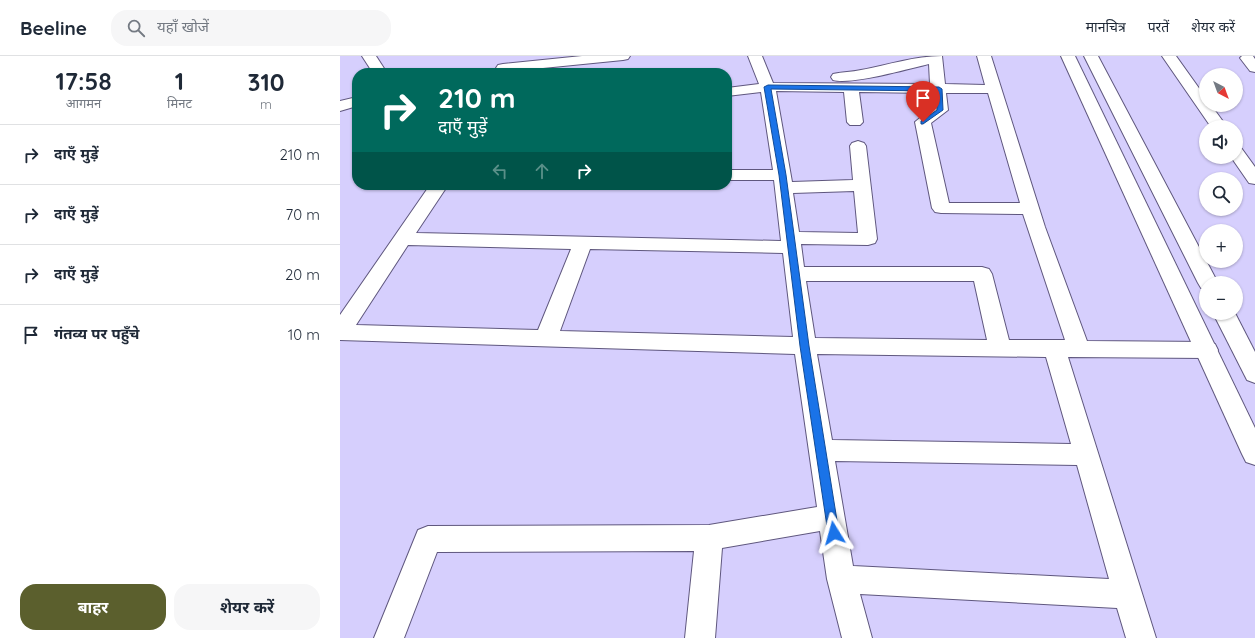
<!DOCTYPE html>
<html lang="hi">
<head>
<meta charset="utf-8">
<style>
  :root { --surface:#fff; --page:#f6f6f7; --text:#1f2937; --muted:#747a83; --line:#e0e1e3; --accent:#5b5f2d }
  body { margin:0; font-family:Quicksand,"Noto Sans Devanagari",sans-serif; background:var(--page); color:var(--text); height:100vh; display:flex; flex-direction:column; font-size:15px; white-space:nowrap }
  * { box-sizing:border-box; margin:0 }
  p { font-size:13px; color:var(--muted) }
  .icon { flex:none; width:22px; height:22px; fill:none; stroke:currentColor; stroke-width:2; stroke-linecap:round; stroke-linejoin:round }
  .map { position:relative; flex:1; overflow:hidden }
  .details { display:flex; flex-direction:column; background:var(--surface); width:340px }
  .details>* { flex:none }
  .guide { position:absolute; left:12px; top:12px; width:380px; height:122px; border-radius:16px; box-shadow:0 1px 3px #0004; background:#00695c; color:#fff; overflow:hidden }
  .needle { width:26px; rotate:139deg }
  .tools { position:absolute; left:859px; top:12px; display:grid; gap:8px }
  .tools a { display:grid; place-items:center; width:44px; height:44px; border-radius:50%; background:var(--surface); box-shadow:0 1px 3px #0004; font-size:20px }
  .pin { position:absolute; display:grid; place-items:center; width:34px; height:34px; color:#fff; margin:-41px -17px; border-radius:50% 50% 50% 0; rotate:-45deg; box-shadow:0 0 4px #0007 }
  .pin .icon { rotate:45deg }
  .me { position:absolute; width:44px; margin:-22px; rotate:352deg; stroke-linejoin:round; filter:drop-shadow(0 0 3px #0008) }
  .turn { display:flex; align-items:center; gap:14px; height:84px; padding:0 20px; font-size:18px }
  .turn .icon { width:52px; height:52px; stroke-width:2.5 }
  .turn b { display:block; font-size:28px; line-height:34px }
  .lanes { display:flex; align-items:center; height:38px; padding:0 20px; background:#0003; justify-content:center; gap:20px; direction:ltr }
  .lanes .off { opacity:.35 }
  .eta { display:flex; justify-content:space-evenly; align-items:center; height:68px; text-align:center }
  .eta b { font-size:24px; font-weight:700; line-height:28px }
  .action { display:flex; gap:8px; margin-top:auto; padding:8px 20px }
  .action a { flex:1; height:46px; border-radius:16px; background:var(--accent); color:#fff; font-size:16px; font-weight:700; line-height:46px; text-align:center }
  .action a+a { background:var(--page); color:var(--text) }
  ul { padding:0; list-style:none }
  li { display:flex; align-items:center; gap:12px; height:60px; padding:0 20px; border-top:1px solid var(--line) }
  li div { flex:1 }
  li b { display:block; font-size:15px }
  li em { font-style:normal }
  header { display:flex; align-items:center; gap:24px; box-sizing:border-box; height:56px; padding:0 20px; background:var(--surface); border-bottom:1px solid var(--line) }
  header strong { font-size:19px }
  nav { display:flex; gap:22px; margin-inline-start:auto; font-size:14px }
  .search { width:280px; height:36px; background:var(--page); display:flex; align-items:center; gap:10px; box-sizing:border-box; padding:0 14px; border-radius:16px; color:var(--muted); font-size:15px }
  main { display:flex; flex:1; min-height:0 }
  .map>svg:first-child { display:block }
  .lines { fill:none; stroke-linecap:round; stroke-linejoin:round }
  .minor-casing { stroke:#5f577e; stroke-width:2 }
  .tertiary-casing { stroke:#5f577e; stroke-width:2 }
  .minor { fill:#fff; fill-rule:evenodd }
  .tertiary { fill:#fff; fill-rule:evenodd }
  .route { fill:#1a73e8; stroke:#114b97 }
</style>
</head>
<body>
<header>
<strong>Beeline</strong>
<div class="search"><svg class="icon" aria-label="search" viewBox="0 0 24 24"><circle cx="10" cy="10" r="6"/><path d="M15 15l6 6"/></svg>यहाँ खोजें</div>
<nav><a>मानचित्र</a><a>परतें</a><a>शेयर करें</a></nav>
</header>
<main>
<section class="details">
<div class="eta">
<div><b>17:58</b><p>आगमन</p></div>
<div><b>1</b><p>मिनट</p></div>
<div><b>310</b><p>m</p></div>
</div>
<ul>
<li><svg class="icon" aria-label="right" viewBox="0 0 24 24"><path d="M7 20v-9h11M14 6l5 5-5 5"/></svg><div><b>दाएँ मुड़ें</b></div><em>210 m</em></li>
<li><svg class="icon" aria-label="right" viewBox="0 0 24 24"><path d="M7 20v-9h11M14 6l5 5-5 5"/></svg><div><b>दाएँ मुड़ें</b></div><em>70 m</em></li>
<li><svg class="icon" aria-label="right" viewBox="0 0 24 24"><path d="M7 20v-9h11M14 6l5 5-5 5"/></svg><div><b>दाएँ मुड़ें</b></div><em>20 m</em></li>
<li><svg class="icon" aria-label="arrive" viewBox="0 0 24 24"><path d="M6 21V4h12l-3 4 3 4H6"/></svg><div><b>गंतव्य पर पहुँचे</b></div><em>10 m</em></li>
</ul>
<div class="action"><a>बाहर</a><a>शेयर करें</a></div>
</section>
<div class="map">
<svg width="915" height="582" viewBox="0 0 915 582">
  <rect width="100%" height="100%" fill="#d6cffd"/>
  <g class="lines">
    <defs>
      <g id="minor">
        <polygon points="22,0 36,0 47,17 33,17"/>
        <polygon points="242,0 290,0 288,3 283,4 163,16 158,15 156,12 158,9 163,8"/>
        <path d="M408 0H422L433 27 590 28 589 8C567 13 512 29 493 24L491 21 493 18C502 16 512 16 521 14 548 9 575 0 602 0L605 28 645 29 637 0H651L705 171 747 285 867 286 875 288 878 294 875 300 867 302 728 301 816 582H786L777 552 520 538 532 582H502L487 523 480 475 382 492 375 582H345L354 495 97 496 64 582H34L78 474 88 470 369 469 477 451 455 298 0 284V259L90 129H108L76 177 441 185 434 124H387V114H433L421 36 387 40V32L419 28ZM436 35 504 36 507 66 510 69H520L523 66 519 36 591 37 592 52 575 66 592 152 595 156 601 157 683 158 725 284H669L652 218 649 213 642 211H464L461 188 528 189 535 187 537 183 526 90 524 87 518 85 512 87 510 90 513 124 452 126ZM606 37H648L680 147H609L591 67 608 54ZM514 135 518 177 459 176 453 137ZM68 189 231 193 198 274 16 269ZM250 193 443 197 453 281 220 275ZM466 225H634L647 284 475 282ZM477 298 706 301 731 388 492 384ZM495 405 737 409 769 523 513 510Z"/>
        <polygon points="822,0 836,0 866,42 866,49 871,49 887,71 871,71"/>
        <polygon points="902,0 913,0 915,3 915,16 910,15 900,2"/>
        <polygon points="17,41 17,50 0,55 0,45"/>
        <polygon points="896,91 902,93 915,111 915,128 909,127 891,101 896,101"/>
      </g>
      <g id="tertiary">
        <polygon points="721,0 735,0 915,372 915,409 906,406 902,398"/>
        <polygon points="744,0 758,0 878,227 866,227 866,233 861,232 858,227"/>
        <polygon points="873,257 895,257 915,296 915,327 907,324"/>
      </g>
    </defs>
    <!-- minor casing -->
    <use href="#minor" class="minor-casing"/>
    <!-- tertiary casing -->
    <use href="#tertiary" class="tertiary-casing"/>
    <!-- minor -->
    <use href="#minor" class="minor"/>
    <!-- tertiary -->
    <use href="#tertiary" class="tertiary"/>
  </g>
  <!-- route -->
  <polygon class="route" points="428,29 599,31 602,33 603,54 583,68 581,68 581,65 597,54 596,35 431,33 446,119 469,290 499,477 497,480 494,482 490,480 488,477 460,290 439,119 424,31"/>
</svg>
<div class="tools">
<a><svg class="needle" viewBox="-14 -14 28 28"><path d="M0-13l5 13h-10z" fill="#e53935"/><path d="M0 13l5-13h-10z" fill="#747a83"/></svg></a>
<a><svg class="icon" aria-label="sound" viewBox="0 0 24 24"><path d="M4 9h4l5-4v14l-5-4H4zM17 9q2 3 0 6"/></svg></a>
<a><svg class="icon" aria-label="search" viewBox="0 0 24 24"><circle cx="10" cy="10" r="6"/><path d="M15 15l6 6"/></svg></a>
<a>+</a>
<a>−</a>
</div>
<div class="pin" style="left:583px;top:66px;background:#d93025"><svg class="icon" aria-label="arrive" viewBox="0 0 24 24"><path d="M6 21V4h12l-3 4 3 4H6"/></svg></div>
<svg class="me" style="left:494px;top:477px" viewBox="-20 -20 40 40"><path d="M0-17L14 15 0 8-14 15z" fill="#1a73e8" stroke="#fff" stroke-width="4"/></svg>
<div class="guide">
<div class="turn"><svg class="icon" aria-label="right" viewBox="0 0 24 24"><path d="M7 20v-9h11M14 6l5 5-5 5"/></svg><div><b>210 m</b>दाएँ मुड़ें</div></div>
<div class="lanes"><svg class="icon off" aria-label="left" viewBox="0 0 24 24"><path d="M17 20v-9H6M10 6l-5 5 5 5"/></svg><svg class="icon off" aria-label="ahead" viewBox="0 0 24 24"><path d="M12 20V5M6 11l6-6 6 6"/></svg><svg class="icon" aria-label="right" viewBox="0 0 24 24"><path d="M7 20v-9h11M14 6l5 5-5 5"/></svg></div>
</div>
</div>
</main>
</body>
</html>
